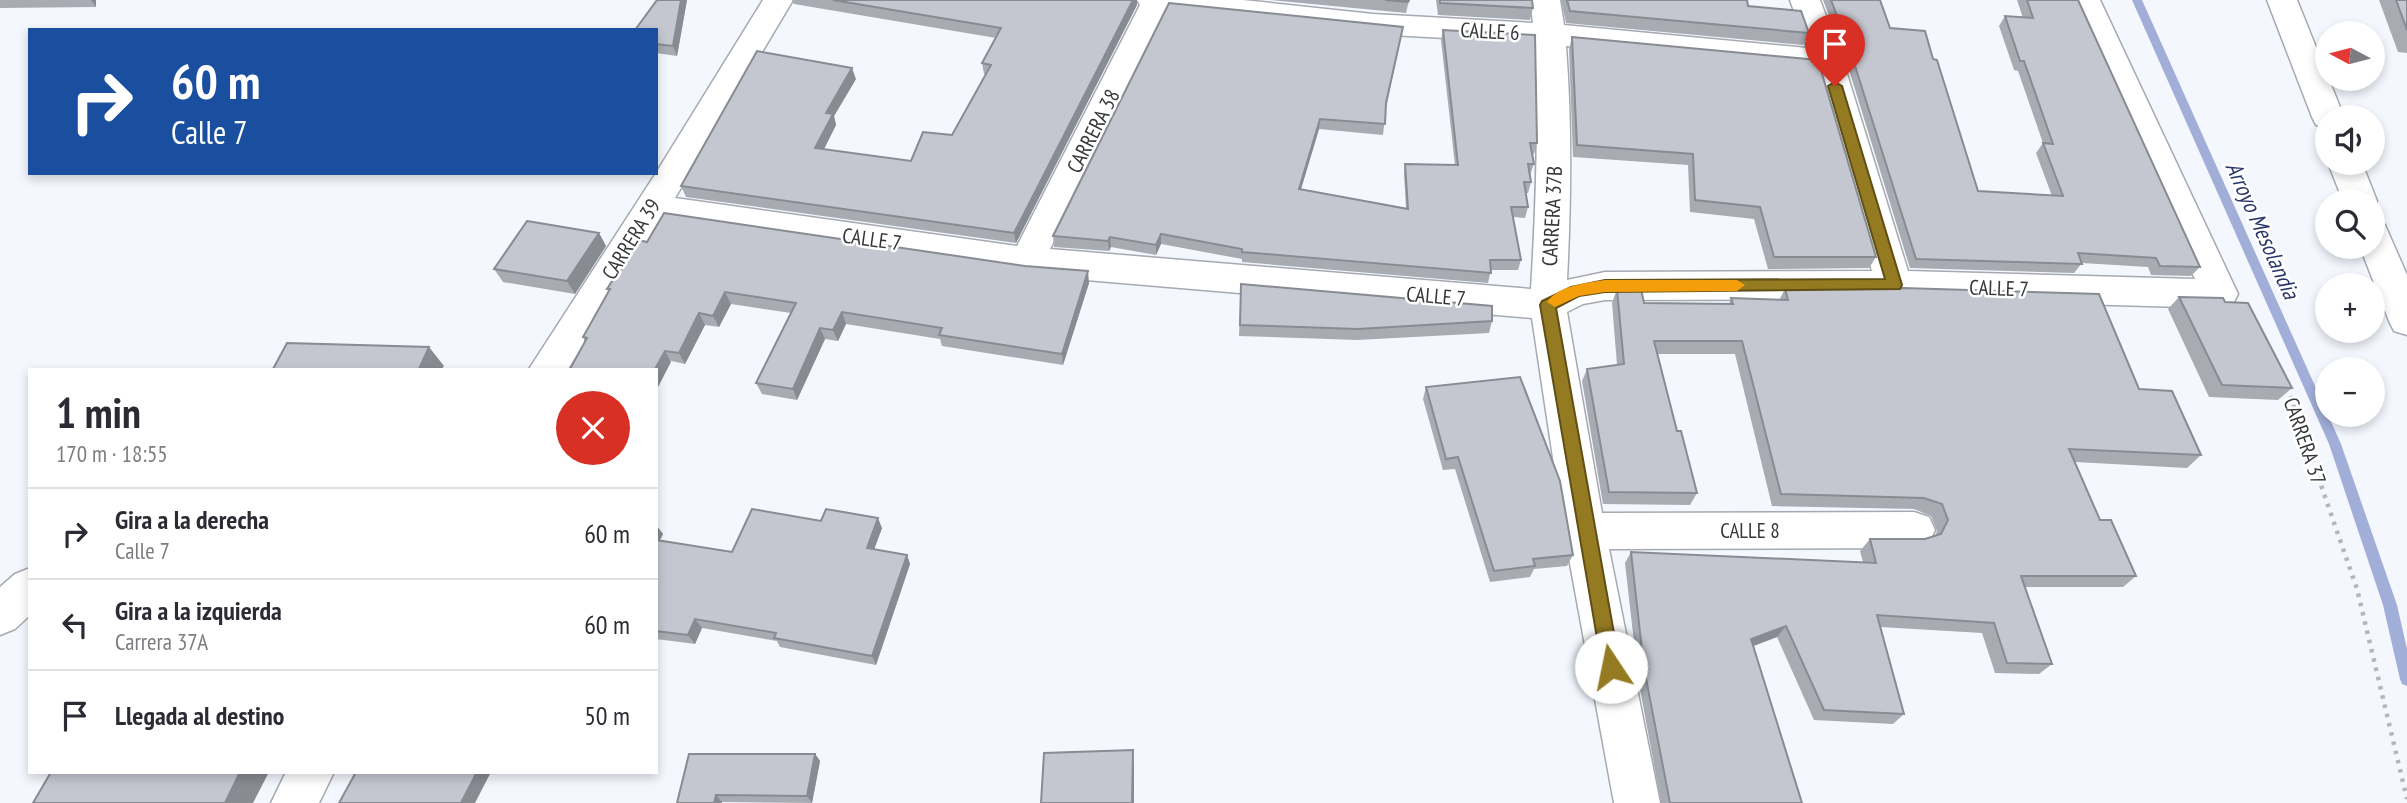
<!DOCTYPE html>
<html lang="es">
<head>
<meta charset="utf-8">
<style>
  :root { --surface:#fff; --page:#f7f7f7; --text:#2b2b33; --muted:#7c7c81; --line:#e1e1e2 }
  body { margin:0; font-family:"PT Sans Narrow",sans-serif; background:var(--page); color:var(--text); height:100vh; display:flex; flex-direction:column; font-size:26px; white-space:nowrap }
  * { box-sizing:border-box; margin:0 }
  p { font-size:23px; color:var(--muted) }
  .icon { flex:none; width:38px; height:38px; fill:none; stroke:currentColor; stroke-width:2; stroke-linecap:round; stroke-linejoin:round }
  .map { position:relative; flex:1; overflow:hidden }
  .sheet { position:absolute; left:28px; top:368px; width:630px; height:406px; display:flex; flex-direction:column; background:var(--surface); border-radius:0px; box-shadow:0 4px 10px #0003 }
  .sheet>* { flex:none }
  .top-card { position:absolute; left:28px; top:28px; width:630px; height:147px; border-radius:0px; box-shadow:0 4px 10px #0003; background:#1a4fa0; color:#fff; overflow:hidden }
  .needle { width:46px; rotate:277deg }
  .tools { position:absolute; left:2315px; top:21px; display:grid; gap:14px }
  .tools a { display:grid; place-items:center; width:70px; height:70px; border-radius:50%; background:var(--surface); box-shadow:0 4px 10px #0003; font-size:35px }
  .pin { position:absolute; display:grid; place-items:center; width:60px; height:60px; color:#fff; margin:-72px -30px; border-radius:50% 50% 50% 0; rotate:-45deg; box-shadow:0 0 7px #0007 }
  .pin .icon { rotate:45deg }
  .me { position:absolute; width:77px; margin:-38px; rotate:349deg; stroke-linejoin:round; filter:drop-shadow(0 0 5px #0008) }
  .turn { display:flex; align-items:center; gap:24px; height:147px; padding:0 28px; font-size:32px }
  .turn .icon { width:91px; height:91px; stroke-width:2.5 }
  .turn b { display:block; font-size:49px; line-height:60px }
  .round { display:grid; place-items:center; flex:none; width:74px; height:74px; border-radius:37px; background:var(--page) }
  .head { display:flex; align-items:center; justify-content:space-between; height:119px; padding:0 28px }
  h1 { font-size:42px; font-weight:800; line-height:52px }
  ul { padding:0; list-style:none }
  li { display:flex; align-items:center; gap:21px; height:91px; padding:0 28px; border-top:2px solid var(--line) }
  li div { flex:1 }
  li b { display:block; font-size:26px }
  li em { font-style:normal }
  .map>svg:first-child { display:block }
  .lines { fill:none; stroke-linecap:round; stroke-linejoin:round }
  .stream { fill:#a1aed7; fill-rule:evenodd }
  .minor-casing { stroke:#a6a9b1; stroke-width:3 }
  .path { stroke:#b4b6bc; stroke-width:4.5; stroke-dasharray:3.5 6; stroke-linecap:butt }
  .minor { fill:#fff; fill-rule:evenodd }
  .wall { fill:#a9abb3 }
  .shaded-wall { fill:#898b92 }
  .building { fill:#c4c7d0; stroke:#898b92; stroke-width:2 }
  .route { fill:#947a21; stroke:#604f15; stroke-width:2 }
  .slow { fill:#f59e0b }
  .labels { text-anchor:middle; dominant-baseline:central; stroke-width:5; stroke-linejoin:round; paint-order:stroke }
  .street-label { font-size:21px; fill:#36373a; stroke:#fff }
  .water-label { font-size:23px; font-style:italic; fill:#2a366a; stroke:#fff }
</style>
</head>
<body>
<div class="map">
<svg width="2407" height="803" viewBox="0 0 2407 803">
  <rect width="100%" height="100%" fill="#f5f7ff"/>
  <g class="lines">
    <!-- stream -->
    <polygon class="stream" points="2132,0 2142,0 2341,444 2397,605 2407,649 2407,686 2402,684 2400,679 2383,605 2329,444"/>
    <defs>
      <g id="minor">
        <path d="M763 0H793L675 198 1017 246 1140 5 1137 0H1243L1373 14 1533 23 1530 0H1560L1564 25 1807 48 1790 0H1820L1843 61 1908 271 2195 279 2070 0H2100L2238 294 2233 304 2220 308 1894 299 1605 300 1583 304 1567 312 1602 513 1914 512 1929 517 1935 530 1929 543 1914 548 1609 549 1660 803H1614L1564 531 1532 318 1027 275 661 221 568 369H529L656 173ZM1168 11 1373 34 1535 43C1539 126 1536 207 1531 289L1050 249ZM1566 46 1814 70 1872 271 1605 272 1567 280C1571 201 1572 124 1566 46Z"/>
        <polygon points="2267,0 2297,0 2344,117 2328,117 2328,128 2316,125 2312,117"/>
        <polygon points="2328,163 2362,163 2377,201 2373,208 2373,201 2343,201"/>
        <polygon points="2373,221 2385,225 2407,275 2407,335 2394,331 2389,321 2360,247 2373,247"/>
        <polygon points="30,568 30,615 15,629 0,635 0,587 15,574"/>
        <polygon points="286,772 334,772 319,803 271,803"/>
      </g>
    </defs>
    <!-- minor casing -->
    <use href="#minor" class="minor-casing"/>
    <!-- path -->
    <polyline class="path" points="2287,387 2357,589 2407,799"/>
    <!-- minor -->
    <use href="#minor" class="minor"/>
  </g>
  <!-- wall -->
  <g class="wall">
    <polygon points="0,0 96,0 96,7 0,8"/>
    <polygon points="657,0 687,0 677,56 656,53"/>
    <polygon points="792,0 1137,0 1137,5 1016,243 686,197 681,186 856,79 834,116 836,125 824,149 911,161 952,135 986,74 984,74 982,63 996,38 794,4"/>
    <polygon points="1270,0 1409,0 1406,13"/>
    <polygon points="1436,0 1532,0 1533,8 1530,20 1438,15"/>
    <polygon points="1561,0 1747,0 1748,6 1809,33 1803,45 1566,23"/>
    <polygon points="1823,0 1880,0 1890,28 1933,59 1978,191 2052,196 2036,153 2043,143 2018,71 2014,70 1999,26 2005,16 2023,18 2017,0 2078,0 2200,267 2191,276 2151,275 2148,267 2082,263 2074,273 1910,268 1846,60"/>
    <polygon points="2379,0 2407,0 2407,53 2398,52"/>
    <polygon points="1403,27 1386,108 1383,135 1319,129 1301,189 1406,208 1404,174 1405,164 1455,165 1441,40 1443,30 1537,143 1534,154 1532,154 1534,164 1530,175 1531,182 1528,193 1526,193 1528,207 1525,218 1513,217 1521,260 1518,270 1491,270 1488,283 1242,262 1242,259 1161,244 1156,255 1111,247 1109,251 1054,247 1053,236"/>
    <polygon points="1572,37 1876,257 1869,268 1768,269 1754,219 1690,212 1688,165 1573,157 1569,49"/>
    <polygon points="599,233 606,246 575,294 503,282 494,269"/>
    <polygon points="647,242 1089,283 1063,365 942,346 940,339 846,324 838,341 825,339 797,400 762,394 756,383 791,313 731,304 719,327 705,325 685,364 585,342 583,337 609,292 607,289"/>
    <polygon points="1241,284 1492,321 1489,333 1357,340 1239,336"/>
    <polygon points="1617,289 1644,303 1729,304 1731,298 1779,300 1785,289 2139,389 2201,455 2187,468 2075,462 2100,520 2136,576 2123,587 2024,587 2052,664 2039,674 1995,673 1982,633 1880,627 1904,714 1893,724 1814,720 1777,637 1753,646 1802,803 1661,803 1638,678 1625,563 1631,552 1863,562 1860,551 1870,539 1925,539 1935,536 1937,531 1931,516 1914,509 1772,506 1735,354 1657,354 1677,431 1697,493 1690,505 1603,504 1582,381 1587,369 1617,365 1612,303"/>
    <polygon points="2179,297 2225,302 2292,388 2278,400 2209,397 2168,309"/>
    <polygon points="1426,387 1573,555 1567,566 1534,569 1530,577 1490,582 1455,469 1443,470 1423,399"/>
    <polygon points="656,525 663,534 660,540 732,552 882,528 874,549 907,555 910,564 876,665 780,647 777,641 702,628 695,644 656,639"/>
    <polygon points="815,754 820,761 812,803 722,802 722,803 677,803"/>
  </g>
  <!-- shaded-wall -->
  <g class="shaded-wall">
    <polygon points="91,0 96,0 96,7"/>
    <polygon points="681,0 687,0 677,56 673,46"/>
    <polygon points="1133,0 1137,0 1137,5 1016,243 1014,233"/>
    <polygon points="852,68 856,79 834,116 836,125 819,159 815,148 826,113"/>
    <polygon points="1320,119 1319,129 1298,199 1299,189"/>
    <polygon points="599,233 606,246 575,294 567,281"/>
    <polygon points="1161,234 1161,244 1156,255 1156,245"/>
    <polygon points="1110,237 1111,247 1109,251 1108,241"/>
    <polygon points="1088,271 1089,283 1063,365 1062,354"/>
    <polygon points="725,292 731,304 719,327 713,316"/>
    <polygon points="842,312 846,324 838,341 833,330"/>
    <polygon points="699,313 705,325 685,364 679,353"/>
    <polygon points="820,328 825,339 797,400 793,389"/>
    <polygon points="429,347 444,366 442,369 419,369"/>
    <polygon points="665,351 671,362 656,391 656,369 655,369"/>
    <polygon points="878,518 882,528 871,558 867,548"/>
    <polygon points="656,525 663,534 656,547"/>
    <polygon points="907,555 910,564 876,665 872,656"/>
    <polygon points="695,619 702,628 695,644 688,635"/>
    <polygon points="1786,626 1777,637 1743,650 1751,639"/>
    <polygon points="1133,750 1134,764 1134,803 1132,803"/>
    <polygon points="815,754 820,761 812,803 807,796"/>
    <polygon points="240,772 269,772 253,803 225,803"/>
    <polygon points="477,772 491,772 475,803 461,803"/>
    <polygon points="716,795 722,802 722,803 714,803"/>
  </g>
  <!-- building -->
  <g class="building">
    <polygon points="657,0 681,0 673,46 656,44 656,30 635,30"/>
    <polygon points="833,0 1133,0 1014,233 681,186 757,51 852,68 826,113 833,114 815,148 911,161 923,132 952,135 991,65 982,63 1001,28"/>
    <polygon points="1385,0 1409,0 1408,2"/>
    <polygon points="1440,0 1532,0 1533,8 1440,3"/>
    <polygon points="1567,0 1747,0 1748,6 1801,11 1809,33 1570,11"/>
    <polygon points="1831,0 1880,0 1890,28 1925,31 1933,59 1937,60 1978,191 2063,196 2043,143 2053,144 2024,61 2020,61 2005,16 2033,18 2027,0 2078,0 2200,267 2160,266 2156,258 2078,253 2082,264 1916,259 1850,50"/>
    <polygon points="2396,0 2407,0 2407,30"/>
    <polygon points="1169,3 1403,27 1386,103 1385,124 1320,119 1299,189 1408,209 1405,164 1458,165 1443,30 1535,35 1537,143 1530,143 1534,164 1528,164 1531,182 1524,182 1528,207 1511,207 1521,260 1490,260 1491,273 1242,252 1242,249 1161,234 1156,245 1110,237 1108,241 1053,236"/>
    <polygon points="1572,37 1818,60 1876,257 1774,257 1760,207 1695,200 1693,154 1577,145"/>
    <polygon points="664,213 1025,266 1088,271 1062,354 939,335 942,328 842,312 833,330 820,328 793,389 756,383 796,303 725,292 713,316 699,313 679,353 665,351 655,369 570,369 587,338 583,337 610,289 607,289 638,240 647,242"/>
    <polygon points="527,221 599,233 567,281 494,269"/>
    <polygon points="1241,284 1492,306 1492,321 1358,329 1240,325"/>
    <polygon points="1903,288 2099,294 2139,389 2172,391 2201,455 2069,449 2100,520 2111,520 2136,576 2021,576 2052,664 2007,663 1994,623 1877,615 1904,714 1824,710 1786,626 1751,639 1802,803 1670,803 1644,668 1631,552 1876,563 1870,539 1925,539 1941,534 1948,520 1942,504 1924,498 1781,494 1742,341 1654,341 1677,431 1681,431 1697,493 1609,492 1587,369 1624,364 1617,289 1641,289 1644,303 1733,304 1731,298 1788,300 1785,289"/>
    <polygon points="2179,297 2223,298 2225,302 2248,303 2292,388 2222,385"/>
    <polygon points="287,343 429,347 419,369 273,369"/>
    <polygon points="1520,377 1560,481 1573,555 1533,559 1535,566 1494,571 1458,457 1446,459 1426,387"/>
    <polygon points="752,509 821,521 826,509 878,518 867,548 907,555 872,656 774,638 776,633 695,619 688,635 656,631 656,540 732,552"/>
    <polygon points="1133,750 1132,803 1041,803 1044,753"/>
    <polygon points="689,754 815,754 807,796 716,795 714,803 677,803"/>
    <polygon points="51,772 240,772 225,803 33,803"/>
    <polygon points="356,772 477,772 461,803 339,803"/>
  </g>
  <!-- route -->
  <polygon class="route" points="1835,82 1842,86 1902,285 1900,289 1605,292 1579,296 1556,308 1620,667 1618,673 1611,675 1605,673 1602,667 1540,305 1542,301 1571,287 1605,280 1885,279 1828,86"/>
  <!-- slow -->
  <path class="slow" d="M1605 280H1737L1745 285 1737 291 1605 292 1579 296 1555 307 1547 302C1559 285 1587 283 1605 280Z"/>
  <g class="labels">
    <!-- street labels -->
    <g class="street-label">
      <text transform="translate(1490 31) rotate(3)">CALLE 6</text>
      <text transform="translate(1093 131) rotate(-63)">CARRERA 38</text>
      <text transform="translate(1552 216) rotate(-87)">CARRERA 37B</text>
      <text transform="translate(631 239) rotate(-58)">CARRERA 39</text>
      <text transform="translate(872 239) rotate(8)">CALLE 7</text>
      <text transform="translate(1999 288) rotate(2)">CALLE 7</text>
      <text transform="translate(1436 296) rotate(5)">CALLE 7</text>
      <text transform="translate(2305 441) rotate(71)">CARRERA 37</text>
      <text x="1750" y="530">CALLE 8</text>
    </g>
    <!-- water labels -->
    <g class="water-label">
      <text transform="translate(2263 230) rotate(66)">Arroyo Mesolandia</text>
    </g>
  </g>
</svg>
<div class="tools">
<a><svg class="needle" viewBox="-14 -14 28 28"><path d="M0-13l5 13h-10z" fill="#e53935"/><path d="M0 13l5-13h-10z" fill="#7c7c81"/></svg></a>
<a><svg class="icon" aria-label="sound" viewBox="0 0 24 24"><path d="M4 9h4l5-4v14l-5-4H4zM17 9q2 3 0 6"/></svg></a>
<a><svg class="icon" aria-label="search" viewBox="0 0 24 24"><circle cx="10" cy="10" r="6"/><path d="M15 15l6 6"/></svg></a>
<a>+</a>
<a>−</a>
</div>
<div class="pin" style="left:1835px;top:86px;background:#d93025"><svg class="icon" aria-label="arrive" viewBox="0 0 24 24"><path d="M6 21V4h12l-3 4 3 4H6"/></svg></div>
<svg class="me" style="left:1611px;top:667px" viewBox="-20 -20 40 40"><circle r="19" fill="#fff"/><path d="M0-13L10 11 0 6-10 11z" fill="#947a21"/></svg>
<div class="top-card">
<div class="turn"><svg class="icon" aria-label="right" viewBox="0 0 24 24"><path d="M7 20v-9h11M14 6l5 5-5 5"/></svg><div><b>60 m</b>Calle 7</div></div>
</div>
<section class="sheet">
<div class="head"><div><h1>1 min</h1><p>170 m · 18:55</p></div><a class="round" style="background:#d93025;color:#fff"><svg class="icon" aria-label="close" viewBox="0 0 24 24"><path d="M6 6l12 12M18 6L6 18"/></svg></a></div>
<ul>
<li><svg class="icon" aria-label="right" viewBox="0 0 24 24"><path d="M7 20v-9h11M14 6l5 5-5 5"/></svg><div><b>Gira a la derecha</b><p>Calle 7</p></div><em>60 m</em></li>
<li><svg class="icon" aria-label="left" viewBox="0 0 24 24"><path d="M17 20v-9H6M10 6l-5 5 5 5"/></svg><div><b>Gira a la izquierda</b><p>Carrera 37A</p></div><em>60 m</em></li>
<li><svg class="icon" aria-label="arrive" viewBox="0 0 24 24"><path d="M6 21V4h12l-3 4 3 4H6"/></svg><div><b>Llegada al destino</b></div><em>50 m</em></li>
</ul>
</section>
</div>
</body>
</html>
